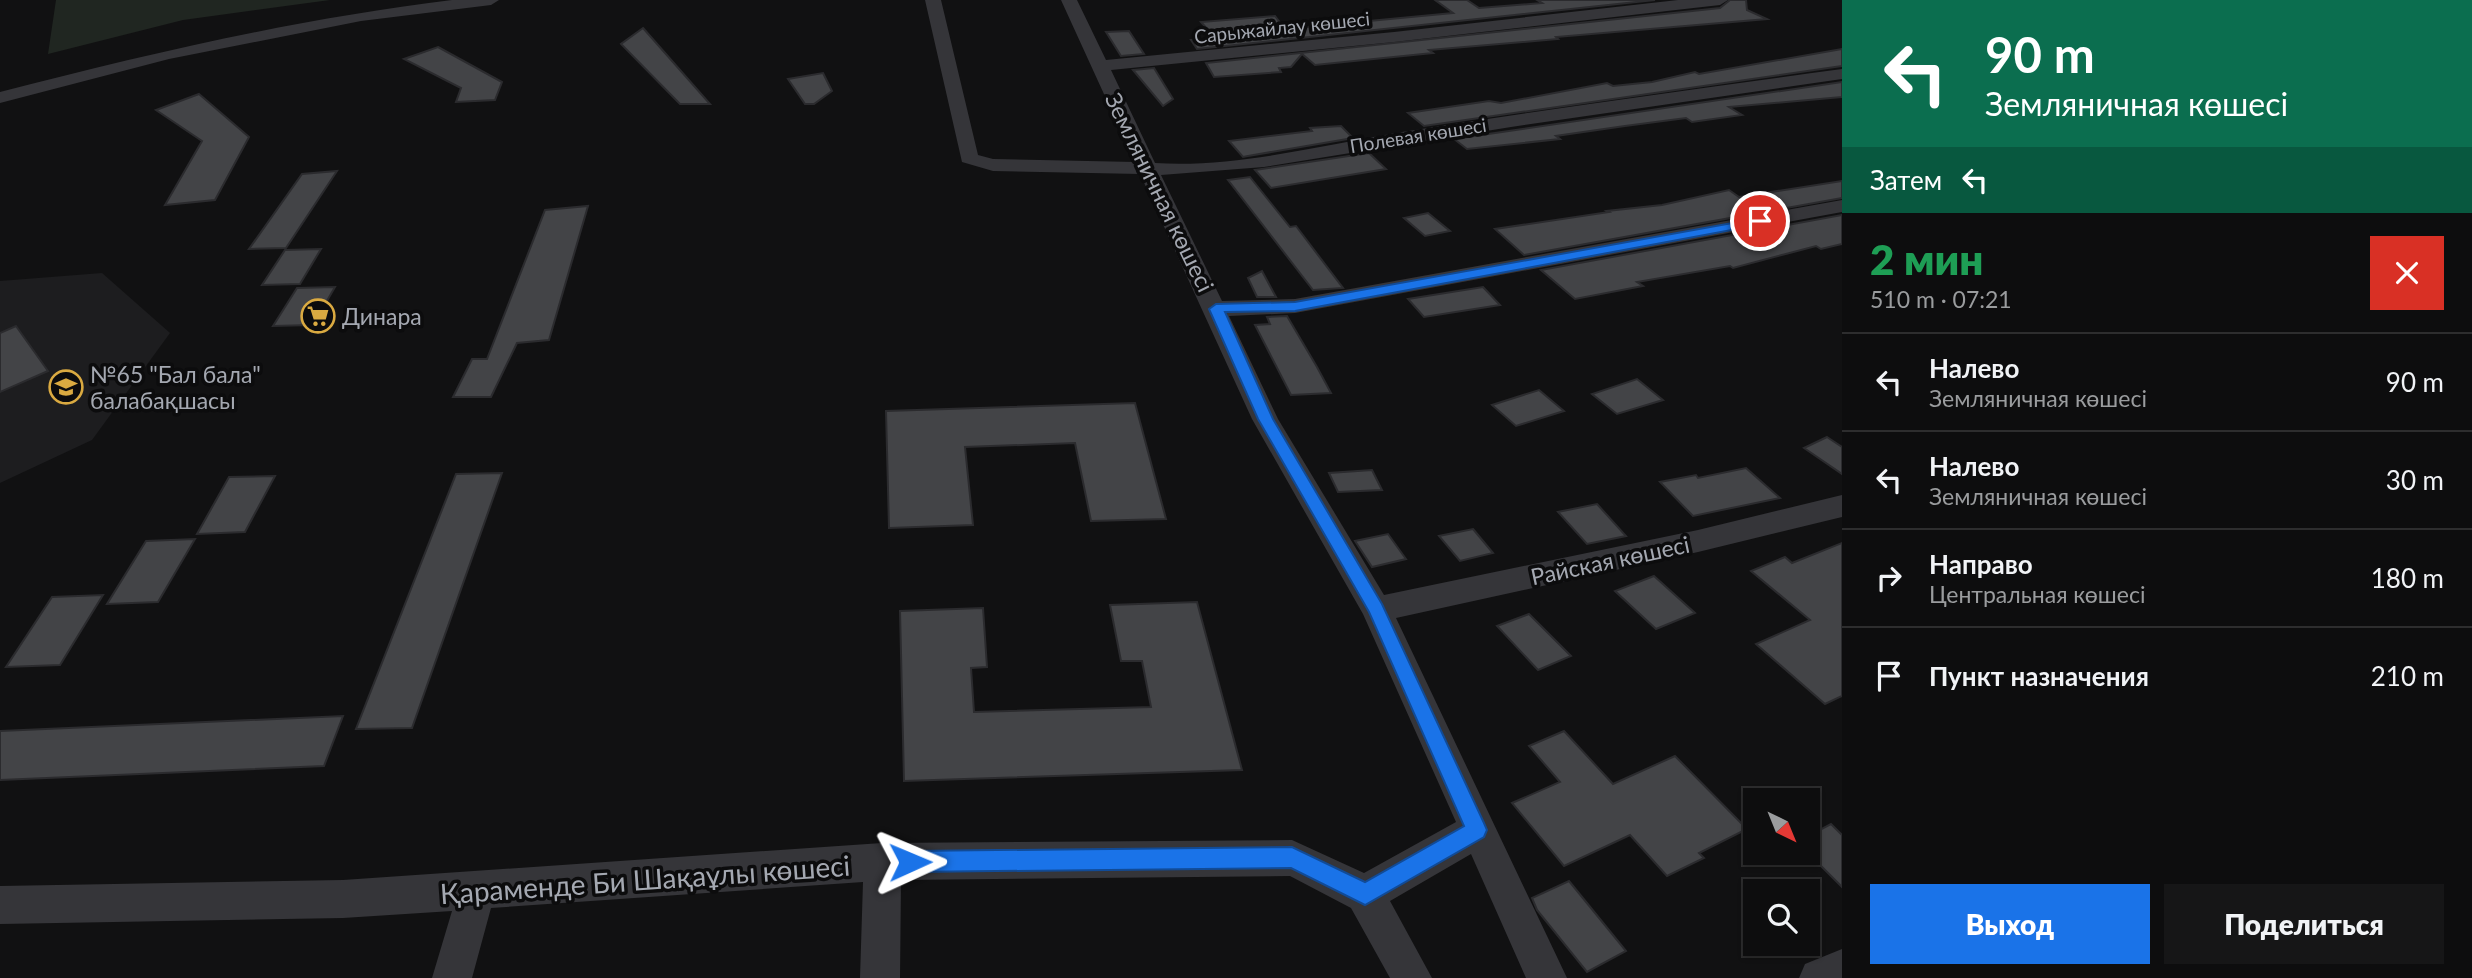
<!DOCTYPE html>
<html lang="ru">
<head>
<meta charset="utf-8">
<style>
  :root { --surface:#0d0d0e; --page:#161617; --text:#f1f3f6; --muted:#9a9c9e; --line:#2d2d2e; --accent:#1a73e8 }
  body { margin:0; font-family:Lato,sans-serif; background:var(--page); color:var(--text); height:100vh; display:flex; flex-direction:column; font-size:26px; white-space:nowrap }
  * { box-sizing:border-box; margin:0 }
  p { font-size:23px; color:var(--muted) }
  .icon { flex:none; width:38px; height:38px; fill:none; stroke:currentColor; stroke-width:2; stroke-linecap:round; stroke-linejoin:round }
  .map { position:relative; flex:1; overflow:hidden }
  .details { display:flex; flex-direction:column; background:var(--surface); width:630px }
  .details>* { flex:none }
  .hud { background:#0b6e4f; color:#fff; overflow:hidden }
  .needle { width:46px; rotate:137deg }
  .buttons { position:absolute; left:1743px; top:788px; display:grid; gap:14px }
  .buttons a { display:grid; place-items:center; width:77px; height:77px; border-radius:0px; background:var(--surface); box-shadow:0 2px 5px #0004,0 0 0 2px var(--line); font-size:35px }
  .pin { position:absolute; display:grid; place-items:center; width:60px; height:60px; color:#fff; margin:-30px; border:4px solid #fff; border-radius:50%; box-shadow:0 2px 7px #0007 }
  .me { position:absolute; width:77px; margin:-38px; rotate:89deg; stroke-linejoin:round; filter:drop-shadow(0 0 5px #0008) }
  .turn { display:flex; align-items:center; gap:24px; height:147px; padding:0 28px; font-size:32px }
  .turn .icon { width:91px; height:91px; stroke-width:2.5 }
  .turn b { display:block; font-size:49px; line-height:60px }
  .then { display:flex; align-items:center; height:66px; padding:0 28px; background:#0003; gap:14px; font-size:26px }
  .round { display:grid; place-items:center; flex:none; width:74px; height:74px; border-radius:0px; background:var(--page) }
  .headline { display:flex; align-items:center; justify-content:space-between; height:119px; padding:0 28px }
  h1 { font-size:42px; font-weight:800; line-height:52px; color:#1e9e55 }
  .action { display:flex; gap:14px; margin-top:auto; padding:14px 28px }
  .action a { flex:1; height:80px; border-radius:0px; background:var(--accent); color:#fff; font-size:28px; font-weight:800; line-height:80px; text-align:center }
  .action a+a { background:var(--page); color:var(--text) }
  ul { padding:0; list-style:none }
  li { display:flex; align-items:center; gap:21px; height:98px; padding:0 28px; border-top:2px solid var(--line) }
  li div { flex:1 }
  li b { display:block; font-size:26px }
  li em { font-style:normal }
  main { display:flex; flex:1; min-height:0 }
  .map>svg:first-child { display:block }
  .built { fill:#1d1d1f }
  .green { fill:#202621 }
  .building { fill:#434447; stroke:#2b2b2e; stroke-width:2 }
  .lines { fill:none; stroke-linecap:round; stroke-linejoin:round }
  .minor { fill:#353539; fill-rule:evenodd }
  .route { fill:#1a73e8; stroke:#114b97; stroke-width:2 }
  .labels { text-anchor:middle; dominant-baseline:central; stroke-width:7; stroke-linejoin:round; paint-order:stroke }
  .far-street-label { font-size:19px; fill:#a4a8b1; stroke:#0c0c0d }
  .street-label { font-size:23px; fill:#a4a8b1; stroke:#0c0c0d }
  .poi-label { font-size:23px; fill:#a4a8b1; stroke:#0c0c0d; text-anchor:start }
  .near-street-label { font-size:28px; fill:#a4a8b1; stroke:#0c0c0d }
</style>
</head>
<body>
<main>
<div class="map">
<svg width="1842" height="978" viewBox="0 0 1842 978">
  <rect width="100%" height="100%" fill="#111112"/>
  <!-- built -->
  <polygon class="built" points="102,273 170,333 92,440 0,483 0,281"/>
  <!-- green -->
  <polygon class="green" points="56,0 330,0 183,20 48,54"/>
  <!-- building -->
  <g class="building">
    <polygon points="1435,0 1467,0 1479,8 1542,3 1537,0 1655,0 1197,49 1191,40 1216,39 1201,22 1275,16 1285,29 1453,13"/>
    <polygon points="1730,0 1746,0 1747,10 1767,19 1556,37 1558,39 1429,50 1433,53 1315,65 1302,54 1291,67 1279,68 1281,72 1214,77 1206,63 1720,8"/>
    <polygon points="643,28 710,104 680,104 621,44"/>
    <polygon points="1129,31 1144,54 1121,56 1106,32"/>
    <polygon points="438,47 502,82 495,100 456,102 461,88 404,59"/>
    <polygon points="1842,49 1842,66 1424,126 1408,113 1489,101 1501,103 1607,83 1613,86 1652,82 1695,72 1699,74"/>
    <polygon points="1154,68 1173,99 1163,106 1133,70"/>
    <polygon points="823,73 832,91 814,104 805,104 788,79"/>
    <polygon points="1842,82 1842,97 1729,107 1742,115 1692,122 1686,118 1625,126 1556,136 1560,139 1467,149 1454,139"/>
    <polygon points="199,94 249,137 215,200 165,205 202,141 156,110"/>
    <polygon points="1341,126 1353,138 1248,156 1243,157 1229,141 1312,131 1310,128"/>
    <polygon points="1369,153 1386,169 1271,188 1255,170"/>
    <polygon points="337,171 286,248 249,249 302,174"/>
    <polygon points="1250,177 1290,227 1296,226 1343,288 1313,290 1228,180"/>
    <polygon points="1842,181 1842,198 1524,255 1495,229 1609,212 1607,211 1662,205 1729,190 1739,197"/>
    <polygon points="588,206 549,340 517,343 491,397 453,397 472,359 487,359 545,210"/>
    <polygon points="1428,213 1450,231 1425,236 1404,218"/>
    <polygon points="1842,215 1842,244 1821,249 1816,246 1733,268 1730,266 1637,282 1643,286 1575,299 1541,270"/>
    <polygon points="321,249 300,284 262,285 285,250"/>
    <polygon points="1262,271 1276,297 1257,297 1248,278"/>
    <polygon points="335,287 313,325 273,326 297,288"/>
    <polygon points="1483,287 1500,305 1424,317 1408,299"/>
    <polygon points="1287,316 1317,367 1331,393 1291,395 1255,325 1270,324 1267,317"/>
    <polygon points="16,326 48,371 0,392 0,333"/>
    <polygon points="1637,379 1663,400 1617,414 1592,394"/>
    <polygon points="1539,390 1564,411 1516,426 1492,405"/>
    <polygon points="1135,403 1166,519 1091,521 1075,443 965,447 973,525 889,528 886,411"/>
    <polygon points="1827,437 1842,447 1842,474 1804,448"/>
    <polygon points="1746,468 1780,498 1693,516 1660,482 1696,475 1698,478"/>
    <polygon points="1372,470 1382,490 1338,492 1329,473"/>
    <polygon points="502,473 412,728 356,729 456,474"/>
    <polygon points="275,476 245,532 197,534 229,477"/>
    <polygon points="1597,504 1626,536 1587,544 1558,512"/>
    <polygon points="1473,529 1493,553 1460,561 1439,536"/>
    <polygon points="1388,534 1406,559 1372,567 1355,541"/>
    <polygon points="195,539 158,602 107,604 146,541"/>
    <polygon points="1842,543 1842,696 1825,704 1756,644 1810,620 1751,571 1785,557 1792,563"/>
    <polygon points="1654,576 1695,613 1656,629 1615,591"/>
    <polygon points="103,595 60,665 6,667 52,597"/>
    <polygon points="1197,602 1242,770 904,781 900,611 983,608 987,667 971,668 974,712 1151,707 1142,661 1121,661 1110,605"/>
    <polygon points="1529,614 1571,656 1538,670 1497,626"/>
    <polygon points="343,716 324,766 0,780 0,731"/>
    <polygon points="1564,731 1613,784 1675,756 1747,829 1699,853 1704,858 1667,876 1630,835 1564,866 1512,803 1560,782 1529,746"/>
    <polygon points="1831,824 1842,835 1842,887 1808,853 1808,836"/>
    <polygon points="1569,881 1626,951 1587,972 1537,910 1532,898"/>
  </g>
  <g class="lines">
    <!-- minor -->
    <g class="minor">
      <path d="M452 0H499L491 5 361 21 169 59 0 103V92C151 53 297 19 452 0Z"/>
      <path d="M925 0H941L978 155 993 159 1135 162 1061 0H1077L1106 60 1394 32 1678 0H1728L1720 5 1394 42 1111 70 1155 163C1238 168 1321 145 1402 132 1548 109 1695 89 1842 69V79L1511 127 1264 167 1161 175 1222 301 1295 299 1842 200V212L1295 313 1229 316 1278 419 1384 595 1698 530 1842 495V517L1698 552 1396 618 1567 978H1526L1471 854 1390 901 1432 978H1390L1351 908 1290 876 901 880 900 978H860L863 882 491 908 472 978H432L452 911 343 918 0 924V886L343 880 882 843 1292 840 1364 873 1456 822 1363 614 1252 419 1140 174 993 171 962 162Z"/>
      <polygon points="1842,949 1842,978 1799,978 1805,964"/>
    </g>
  </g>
  <!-- route -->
  <polygon class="route" points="1760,218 1764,219 1764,224 1295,311 1225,312 1273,419 1382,604 1484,823 1487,830 1484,837 1365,905 1291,868 910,872 902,869 899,862 902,854 910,851 1292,847 1365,882 1464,826 1369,612 1258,419 1209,309 1216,304 1295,302"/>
  <!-- icons -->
  <defs>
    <symbol id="supermarket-ring" viewBox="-11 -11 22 22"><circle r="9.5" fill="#0c0c0d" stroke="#daaa41" stroke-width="1.5"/><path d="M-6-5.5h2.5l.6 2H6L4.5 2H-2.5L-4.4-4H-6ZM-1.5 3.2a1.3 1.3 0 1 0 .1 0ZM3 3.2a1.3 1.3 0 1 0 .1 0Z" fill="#daaa41"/></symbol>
    <symbol id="school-ring" viewBox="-11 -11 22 22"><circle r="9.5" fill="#0c0c0d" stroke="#daaa41" stroke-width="1.5"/><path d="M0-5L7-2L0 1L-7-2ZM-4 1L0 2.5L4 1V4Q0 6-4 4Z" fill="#daaa41"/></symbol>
  </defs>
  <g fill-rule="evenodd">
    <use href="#supermarket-ring" x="299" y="297" width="38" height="38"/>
    <use href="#school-ring" x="47" y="368" width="38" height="38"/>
  </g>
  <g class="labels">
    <!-- far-street labels -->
    <g class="far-street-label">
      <text transform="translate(1282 27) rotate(-6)">Сарыжайлау көшесі</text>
      <text transform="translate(1418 135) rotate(-9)">Полевая көшесі</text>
    </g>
    <!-- street labels -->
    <g class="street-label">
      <text transform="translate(1160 192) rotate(64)">Земляничная көшесі</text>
      <text transform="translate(1610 560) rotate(-12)">Райская көшесі</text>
    </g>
    <!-- poi labels -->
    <g class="poi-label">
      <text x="342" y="316">Динара</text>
      <text x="90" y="374">№65 "Бал бала"<tspan x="90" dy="26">балабақшасы</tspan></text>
    </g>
    <!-- near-street labels -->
    <g class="near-street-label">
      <text transform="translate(645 879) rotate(-4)">Қараменде Би Шақаұлы көшесі</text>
    </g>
  </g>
</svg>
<div class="buttons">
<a><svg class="needle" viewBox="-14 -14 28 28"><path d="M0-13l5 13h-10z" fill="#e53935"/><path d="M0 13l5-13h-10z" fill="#9a9c9e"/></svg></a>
<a><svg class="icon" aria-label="search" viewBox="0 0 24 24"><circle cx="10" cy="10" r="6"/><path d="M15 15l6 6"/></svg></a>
</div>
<div class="pin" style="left:1760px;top:221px;background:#d93025"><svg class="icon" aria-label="arrive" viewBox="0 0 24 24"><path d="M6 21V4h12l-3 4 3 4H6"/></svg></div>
<svg class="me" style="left:910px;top:862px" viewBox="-20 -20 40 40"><path d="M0-17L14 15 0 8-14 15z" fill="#1a73e8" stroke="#fff" stroke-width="4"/></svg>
</div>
<section class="details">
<div class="hud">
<div class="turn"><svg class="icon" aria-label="left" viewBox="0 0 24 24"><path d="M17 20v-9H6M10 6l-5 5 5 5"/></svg><div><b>90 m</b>Земляничная көшесі</div></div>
<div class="then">Затем<svg class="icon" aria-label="left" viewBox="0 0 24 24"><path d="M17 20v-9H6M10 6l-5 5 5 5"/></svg></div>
</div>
<div class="headline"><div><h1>2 мин</h1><p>510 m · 07:21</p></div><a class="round" style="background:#d93025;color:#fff"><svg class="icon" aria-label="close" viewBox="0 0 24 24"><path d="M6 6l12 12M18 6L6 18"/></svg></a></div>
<ul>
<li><svg class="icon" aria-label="left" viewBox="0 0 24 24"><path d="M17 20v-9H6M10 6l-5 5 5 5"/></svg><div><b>Налево</b><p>Земляничная көшесі</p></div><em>90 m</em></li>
<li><svg class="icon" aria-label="left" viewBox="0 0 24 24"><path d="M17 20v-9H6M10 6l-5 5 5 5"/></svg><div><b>Налево</b><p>Земляничная көшесі</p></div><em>30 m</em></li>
<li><svg class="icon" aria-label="right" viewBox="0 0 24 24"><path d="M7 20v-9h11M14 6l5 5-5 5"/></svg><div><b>Направо</b><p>Центральная көшесі</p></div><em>180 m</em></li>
<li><svg class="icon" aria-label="arrive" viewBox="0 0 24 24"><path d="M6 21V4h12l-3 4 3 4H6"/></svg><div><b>Пункт назначения</b></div><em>210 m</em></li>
</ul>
<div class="action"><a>Выход</a><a>Поделиться</a></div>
</section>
</main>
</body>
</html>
